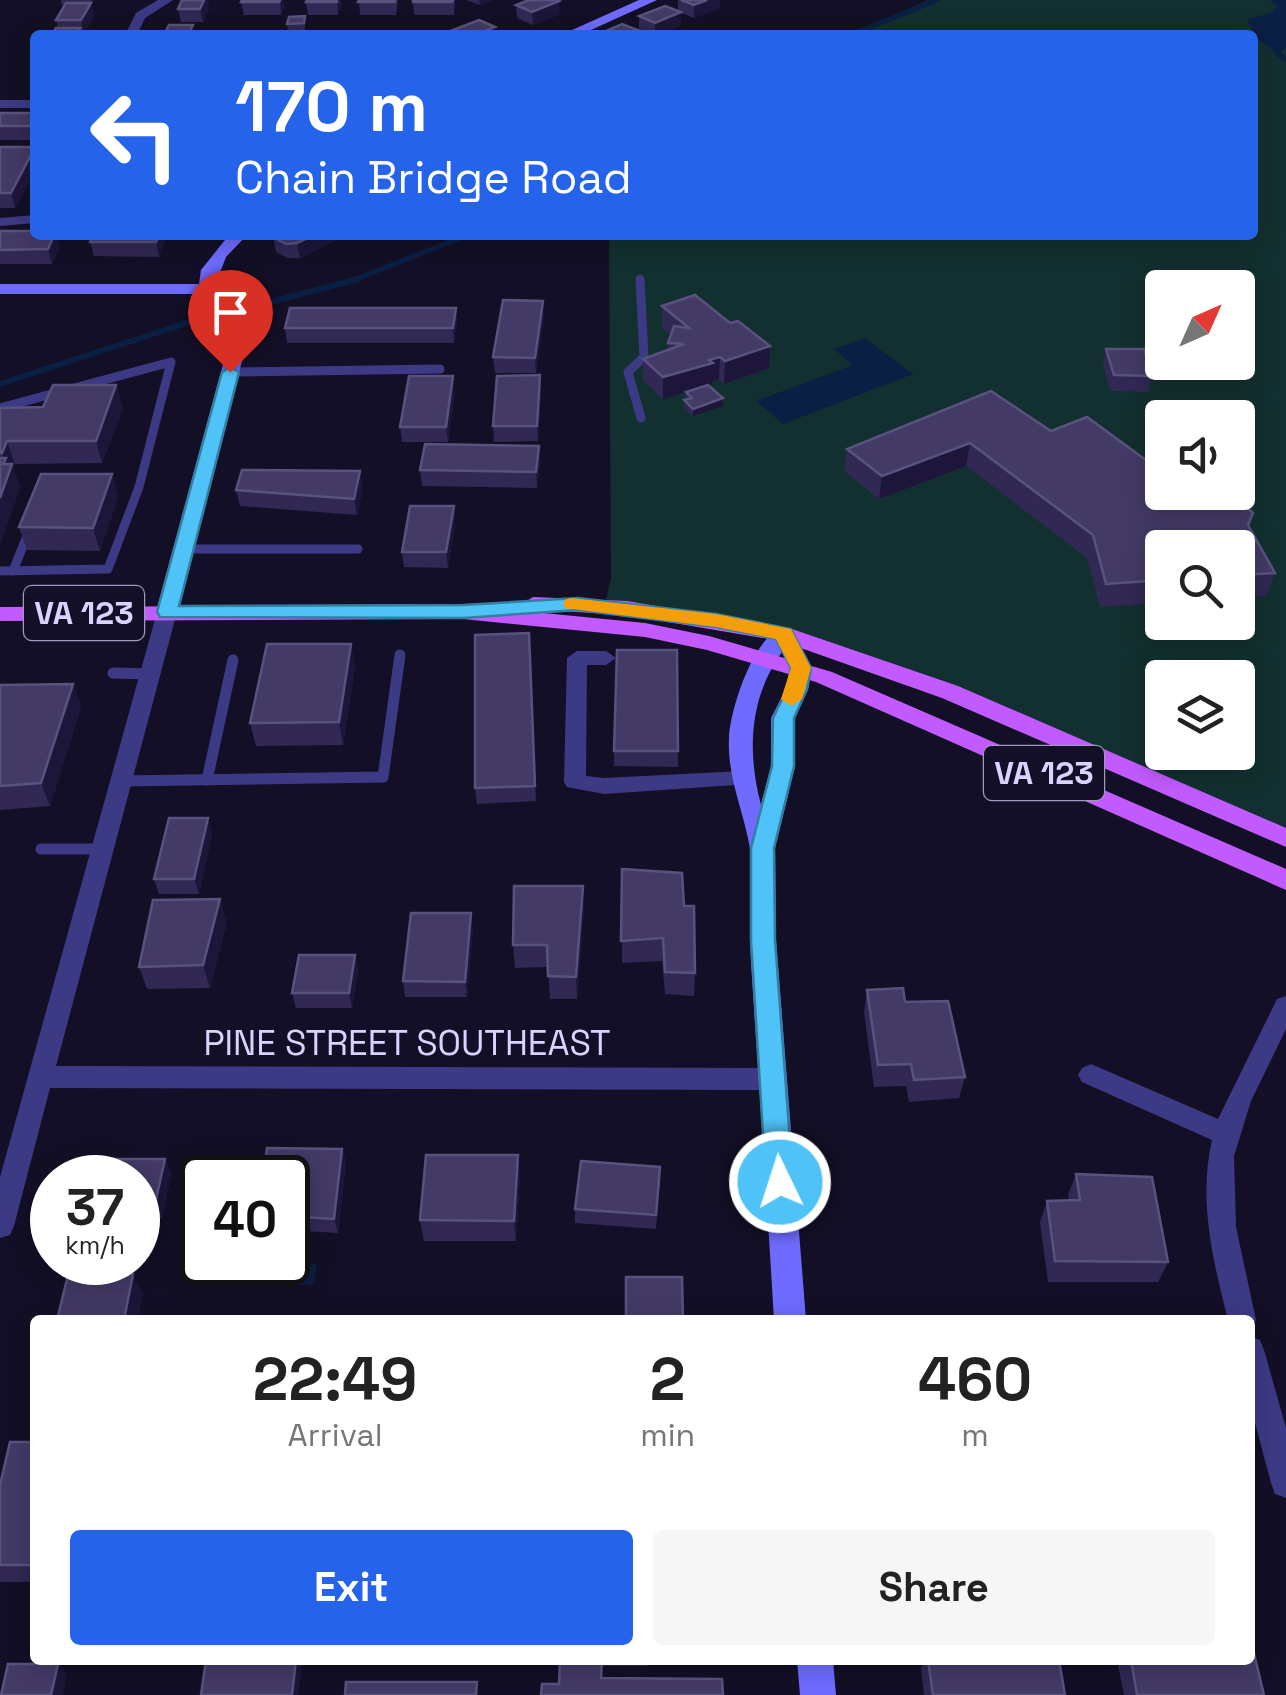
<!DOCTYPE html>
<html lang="en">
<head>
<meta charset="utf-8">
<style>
  :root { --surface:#fff; --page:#f6f6f6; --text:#222; --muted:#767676; --accent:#2563eb }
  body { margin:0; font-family:"Space Grotesk",sans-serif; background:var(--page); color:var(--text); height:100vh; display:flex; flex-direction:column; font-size:38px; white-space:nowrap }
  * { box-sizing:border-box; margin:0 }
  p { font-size:32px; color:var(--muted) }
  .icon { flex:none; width:55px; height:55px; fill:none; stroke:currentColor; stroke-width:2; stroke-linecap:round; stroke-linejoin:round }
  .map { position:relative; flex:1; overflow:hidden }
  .panel { position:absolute; left:30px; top:1315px; width:1225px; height:350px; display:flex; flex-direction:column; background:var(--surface); border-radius:10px; box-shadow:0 5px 25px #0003 }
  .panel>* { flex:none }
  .guide { position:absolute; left:30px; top:30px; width:1228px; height:210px; border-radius:10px; box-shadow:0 5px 25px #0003; background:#2563eb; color:#fff; overflow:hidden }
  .needle { width:65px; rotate:45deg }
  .controls { position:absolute; left:1145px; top:270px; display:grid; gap:20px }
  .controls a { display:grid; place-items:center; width:110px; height:110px; border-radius:10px; background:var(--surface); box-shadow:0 5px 25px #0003; font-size:50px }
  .speed { position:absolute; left:30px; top:1155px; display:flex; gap:20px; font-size:50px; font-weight:700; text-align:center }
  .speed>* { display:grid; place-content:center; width:130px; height:130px; border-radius:50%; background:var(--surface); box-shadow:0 5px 25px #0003; line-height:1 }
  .speed small { font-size:25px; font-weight:400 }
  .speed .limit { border:5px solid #111; border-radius:15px; background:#fff; color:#111 }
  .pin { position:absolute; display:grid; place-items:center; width:85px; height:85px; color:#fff; margin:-102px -42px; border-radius:50% 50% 50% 0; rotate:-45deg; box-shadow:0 0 10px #0007 }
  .pin .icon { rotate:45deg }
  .me { position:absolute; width:110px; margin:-55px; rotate:356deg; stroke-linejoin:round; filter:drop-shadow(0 0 8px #0008) }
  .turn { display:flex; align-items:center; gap:35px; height:210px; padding:0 40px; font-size:45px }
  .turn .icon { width:130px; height:130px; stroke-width:2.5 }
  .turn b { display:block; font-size:70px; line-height:85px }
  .eta { display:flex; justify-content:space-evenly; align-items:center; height:170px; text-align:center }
  .eta b { font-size:60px; font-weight:600; line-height:70px }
  .button { display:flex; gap:20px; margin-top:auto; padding:20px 40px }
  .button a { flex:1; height:115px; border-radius:10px; background:var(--accent); color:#fff; font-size:40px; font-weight:600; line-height:115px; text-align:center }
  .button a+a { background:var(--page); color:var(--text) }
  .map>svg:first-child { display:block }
  .green { fill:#12302f; fill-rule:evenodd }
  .water { fill:#0a1f44 }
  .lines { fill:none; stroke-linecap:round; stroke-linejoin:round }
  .stream-far1 { stroke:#0a1f44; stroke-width:5 }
  .stream { stroke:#0a1f44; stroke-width:6 }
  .lane-far1 { stroke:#3d3a85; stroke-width:9 }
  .lane { stroke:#3d3a85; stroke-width:11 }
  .street { fill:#3d3a85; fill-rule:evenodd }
  .secondary { fill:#6f6bff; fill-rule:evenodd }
  .primary { fill:#c25bff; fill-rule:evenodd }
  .wall { fill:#312854 }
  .shaded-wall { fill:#1d163a }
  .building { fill:#433a66; stroke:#5a527e; stroke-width:2.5 }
  .route { fill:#4fc3f7; stroke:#337fa1; stroke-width:2.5 }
  .slow { fill:#f59e0b }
  .labels { text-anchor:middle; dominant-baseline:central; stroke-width:10; stroke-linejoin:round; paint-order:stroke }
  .shield { fill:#130f26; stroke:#9e99be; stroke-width:2.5 }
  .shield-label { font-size:32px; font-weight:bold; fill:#d9d4ff }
  .street-label { font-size:35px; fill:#d9d4ff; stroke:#130f26 }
</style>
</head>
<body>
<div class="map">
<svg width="1286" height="1695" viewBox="0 0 1286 1695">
  <rect width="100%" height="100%" fill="#130f26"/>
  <!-- green -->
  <path class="green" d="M928 0H1286V837L784 634 604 606 611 579 609 235H1252V35H849ZM1162 288H1238V362H1162ZM1162 418H1238V492H1162ZM1162 548H1238V622H1162ZM1162 678H1238V752H1162Z"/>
  <!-- water -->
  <g class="water">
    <polygon points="1270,0 1286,0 1286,48 1277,53 1258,39 1247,19 1271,13 1277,6"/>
    <polygon points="865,338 913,374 783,424 756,401 853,365 834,349"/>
    <polygon points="267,1264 317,1264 313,1285 263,1285"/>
  </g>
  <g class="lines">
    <!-- stream-far1 -->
    <g class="stream-far1">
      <polyline points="850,35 937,0"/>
      <polyline points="1286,41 1277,53 1286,60"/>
      <polyline points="351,281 468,235"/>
    </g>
    <!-- stream -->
    <g class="stream">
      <polyline points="248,308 358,279"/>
      <polyline points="0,384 187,323"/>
    </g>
    <!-- lane-far1 -->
    <g class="lane-far1">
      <polyline points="640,279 644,357 628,372 641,418"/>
      <polyline points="231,372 440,369"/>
      <polyline points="0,408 171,362 139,487 108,569 0,571"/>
      <polyline points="184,549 358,549"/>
      <polyline points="13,571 29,531"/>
    </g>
    <!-- lane -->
    <g class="lane">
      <polyline points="113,673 149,674"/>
      <polyline points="207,780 233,660"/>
      <polyline points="121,781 383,777 400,655"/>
      <polyline points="41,849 103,849"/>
    </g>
    <!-- street -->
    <g class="street">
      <polygon points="158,0 173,0 145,18 137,35 125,35 136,13"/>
      <rect x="0" y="100" width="35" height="8"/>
      <polygon points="35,215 35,223 0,226 0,218"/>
      <polygon points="167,606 177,612 56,1066 772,1068 781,1071 785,1079 781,1087 772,1090 50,1088 14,1226 10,1235 0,1238 0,1177 157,612"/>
      <polygon points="577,651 606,651 616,658 606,665 587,665 586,776 604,778 742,771 750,774 753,779 750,784 604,794 567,787 564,782 567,658"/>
      <path d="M1286 996V1029L1251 1101 1234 1156 1236 1227 1256 1320 1250 1330V1320H1228C1213 1261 1198 1200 1212 1140L1082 1082 1078 1075 1082 1068 1091 1064 1218 1119 1277 999Z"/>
      <polygon points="1250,1336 1260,1340 1264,1350 1286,1428 1286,1498 1275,1494 1271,1483 1250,1404"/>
    </g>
    <!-- secondary -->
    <g class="secondary">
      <polygon points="639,0 657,0 580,35 561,35"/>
      <polygon points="229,235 247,235 226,257 216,283 240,338 243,357 178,612 167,619 156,612 225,357 222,338 202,294 0,294 0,284 199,284 201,270"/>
      <path d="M784 627 792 629 812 668 808 689 795 718V766L775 848 776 940 806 1320H774C767 1201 759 1082 751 963 749 926 754 886 750 849 744 811 727 778 729 738 730 709 754 635 784 627ZM782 652 790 668 786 689 771 718V766L761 805C747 752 749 698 782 652Z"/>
      <polygon points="797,1660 833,1660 836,1695 800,1695"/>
    </g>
    <!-- primary -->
    <g class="primary">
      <polygon points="533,597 627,601 792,629 958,686 1286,828 1286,847 942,698 781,641 627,615 525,609 522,604"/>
      <polygon points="463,605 645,623 709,636 832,672 1286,869 1286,890 816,682 707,650 645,637 463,619 0,621 0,607"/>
    </g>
  </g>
  <!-- wall -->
  <g class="wall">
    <polygon points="61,0 93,0 89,3 94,16 84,34 58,28 56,20 65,5 62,5"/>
    <polygon points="283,0 284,6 281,15 244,15 241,2"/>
    <polygon points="341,0 341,5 338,15 308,15 306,2"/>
    <polygon points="359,0 398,0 396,15 360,15"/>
    <polygon points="455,0 454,15 414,15 413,2"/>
    <polygon points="466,0 493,0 480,5"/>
    <polygon points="678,0 720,0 720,8 694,18 681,13 681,25 658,35 652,35 639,29 639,16 678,11"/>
    <polygon points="516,5 560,14 533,25 517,18"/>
    <polygon points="209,8 203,22 181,22 178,9"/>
    <polygon points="305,16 305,30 288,30 287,24"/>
    <rect x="0" y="113" width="35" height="27"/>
    <polygon points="35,147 35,171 15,208 0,208 0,150"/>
    <polygon points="0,231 60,245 52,264 0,264"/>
    <polygon points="277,235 347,235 300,258 288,258 276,252 273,237"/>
    <polygon points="166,238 159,257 94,256 90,242"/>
    <polygon points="662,306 769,368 724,384 719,379 712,382 712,385 709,386 723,406 693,416 684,408 686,393 663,399 643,381 643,359 668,350 668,343 670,335 662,328"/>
    <polygon points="456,308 457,322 454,343 287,343 285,328"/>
    <polygon points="544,316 536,373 495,373 493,357"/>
    <polygon points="1106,349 1152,376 1148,392 1110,391 1103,364"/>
    <polygon points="540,375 541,391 538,441 494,442 493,426"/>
    <polygon points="116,385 123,408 102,463 15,464 13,468 20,487 0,545 0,408 43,407"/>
    <polygon points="455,392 448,442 402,442 400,427"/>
    <polygon points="1051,431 1162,492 1249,527 1275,573 1266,596 1238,598 1238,548 1162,548 1162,603 1100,607 1087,558 966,466 879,499 844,471 847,449"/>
    <polygon points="539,446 540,462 537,488 422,486 420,470"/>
    <polygon points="112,474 118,497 100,551 27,550 19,527"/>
    <polygon points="363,486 357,515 240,506 236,490"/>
    <polygon points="454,506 455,522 448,568 404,567 402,552"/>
    <polygon points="529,633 536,801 477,804 475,788"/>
    <polygon points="351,644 355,667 343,745 256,746 250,723"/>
    <polygon points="677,650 678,767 614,766 614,751"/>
    <polygon points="73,684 81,707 50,806 0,810 0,685"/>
    <polygon points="212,833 199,894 159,894 154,879"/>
    <polygon points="622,869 684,906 695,973 694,996 665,994 662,961 622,963"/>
    <polygon points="584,908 577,999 550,999 548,967 515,968 513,945"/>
    <polygon points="227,922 210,988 147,989 139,967"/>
    <polygon points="473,929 467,997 405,997 403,981"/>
    <polygon points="355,955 358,970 352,1008 296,1008 292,993"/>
    <polygon points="867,990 905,1002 965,1077 959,1098 909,1102 906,1086 874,1087 864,1012"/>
    <polygon points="342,1149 346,1163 338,1233 288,1230 288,1178"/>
    <polygon points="165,1159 171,1174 162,1218 138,1218 138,1178"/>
    <polygon points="1076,1174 1168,1262 1158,1282 1048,1282 1040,1222 1047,1201 1069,1201 1068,1195"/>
    <polygon points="520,1176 516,1241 424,1241 420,1220"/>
    <polygon points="660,1181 656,1229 575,1223 575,1209"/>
    <polygon points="35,1442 35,1582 0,1582 0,1485"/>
    <polygon points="560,1660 647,1660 647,1666 603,1666 559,1684"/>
    <polygon points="924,1660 1059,1660 1065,1695 924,1695 921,1668"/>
    <polygon points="1117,1660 1250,1660 1264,1695 1124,1695"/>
  </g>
  <!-- shaded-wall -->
  <g class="shaded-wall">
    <polygon points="204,0 208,0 209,8 203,22 200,9"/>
    <polygon points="280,0 283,0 284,6 281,15"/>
    <polygon points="337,0 341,0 341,5 338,15"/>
    <polygon points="479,0 493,0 480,5"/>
    <polygon points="707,0 720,0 720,8 694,18 694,5"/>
    <polygon points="559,1 560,14 533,25 532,12"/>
    <polygon points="91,3 94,16 84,34 81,20"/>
    <polygon points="681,12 681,25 655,35 655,23"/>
    <polygon points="495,27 496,35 475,35"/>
    <polygon points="35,149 35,171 15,208 11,193"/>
    <polygon points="54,235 57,235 60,245 52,264 48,249"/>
    <polygon points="159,235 166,235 166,238 159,257 156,242"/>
    <polygon points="314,235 347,235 300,258 297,243"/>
    <polygon points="543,301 544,316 536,373 535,358"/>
    <polygon points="456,308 457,322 454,343 453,328"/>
    <polygon points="770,346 769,368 724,384 725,361"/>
    <polygon points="720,357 719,379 712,382 712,385 663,399 663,377"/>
    <polygon points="540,375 541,391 538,441 537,426"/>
    <polygon points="453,376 455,392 448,442 446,427"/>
    <polygon points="116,385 123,408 102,463 96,441"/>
    <polygon points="723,398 723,406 693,416 693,409"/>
    <polygon points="7,441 15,464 13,468 20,487 0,545 0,498 4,460 2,453"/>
    <polygon points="970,443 966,466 879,499 882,476"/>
    <polygon points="539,446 540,462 537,488 536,472"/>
    <polygon points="360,471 363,486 357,515 354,499"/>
    <polygon points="112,474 118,497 100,551 93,528"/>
    <polygon points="454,506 455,522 448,568 446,552"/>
    <polygon points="351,644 355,667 343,745 339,722"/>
    <polygon points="73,684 81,707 50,806 41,783"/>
    <polygon points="208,818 212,833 199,894 194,879"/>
    <polygon points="583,886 584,908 577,999 576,977"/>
    <polygon points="220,899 227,922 210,988 203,965"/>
    <polygon points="471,913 473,929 467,997 465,982"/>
    <polygon points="355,955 358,970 352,1008 349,993"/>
    <polygon points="342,1149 346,1163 338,1233 334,1219"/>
    <polygon points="518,1155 520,1176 516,1241 514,1221"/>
    <polygon points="165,1159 171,1174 162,1218 155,1204"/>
    <polygon points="133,1274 143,1294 138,1320 124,1320"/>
    <polygon points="296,1660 298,1660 302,1667 298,1695 292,1695"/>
    <polygon points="58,1664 67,1674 63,1695 51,1695"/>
  </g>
  <!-- building -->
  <g class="building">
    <polygon points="182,0 204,0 200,9 178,9"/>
    <polygon points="242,0 280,0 279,2 241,2"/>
    <polygon points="307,0 337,0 337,2 306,2"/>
    <polygon points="359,0 395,0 395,2 358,2"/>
    <polygon points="413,0 453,0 452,2 413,2"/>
    <polygon points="529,0 556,0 559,1 532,12 516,5"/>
    <polygon points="681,0 707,0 694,5"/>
    <polygon points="66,3 91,3 81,20 56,20"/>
    <polygon points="665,6 681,12 655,23 639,16"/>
    <polygon points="305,16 304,23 287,24 289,17"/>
    <polygon points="479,20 495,27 475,35 459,35 450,31"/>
    <polygon points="622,24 640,31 630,35 597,35"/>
    <polygon points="169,25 193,25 188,35 164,35"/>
    <polygon points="56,28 80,28 76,35 52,35"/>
    <rect x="0" y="113" width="35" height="13"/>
    <polygon points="1,147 35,147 11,193 0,193 0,150"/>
    <polygon points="0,231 35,231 35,235 54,235 48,249 0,250"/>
    <polygon points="93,235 159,235 156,242 90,242"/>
    <polygon points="277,235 314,235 297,243 286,244 273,237"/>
    <polygon points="695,295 730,323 738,321 770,346 725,361 720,357 709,360 713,363 663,377 643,359 684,344 668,343 674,326 689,328 662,306"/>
    <polygon points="503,300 543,301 535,358 493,357"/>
    <polygon points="290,308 456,308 453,328 285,328"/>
    <polygon points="1106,349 1144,349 1152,376 1114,375"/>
    <polygon points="540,375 537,426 493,426 497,376"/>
    <polygon points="409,376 453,376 446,427 400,427"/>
    <polygon points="53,385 116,385 96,441 7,441 2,453 0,453 0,408 43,407"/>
    <polygon points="708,385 723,398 693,409 684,400 692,398 686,392"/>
    <polygon points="991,391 1051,431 1087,417 1162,472 1162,492 1232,492 1253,513 1248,525 1275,573 1238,575 1238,548 1162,548 1162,580 1106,584 1093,535 970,443 882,476 847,449"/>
    <polygon points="425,444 539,446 536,472 420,470"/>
    <polygon points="0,458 6,458 3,464 12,464 0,498"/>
    <polygon points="242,470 360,471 354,499 236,490"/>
    <polygon points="41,474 112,474 93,528 19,527"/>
    <polygon points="410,506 454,506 446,552 402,552"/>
    <polygon points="529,633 535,786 475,788 475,635"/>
    <polygon points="267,644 351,644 339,722 250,723"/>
    <polygon points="617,650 677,650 678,751 614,751"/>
    <polygon points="73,684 41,783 0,786 0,685"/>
    <polygon points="169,818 208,818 194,879 154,879"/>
    <polygon points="622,869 682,873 684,906 694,906 695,973 665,972 663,938 621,941"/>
    <polygon points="514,886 583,886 576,977 548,976 547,945 513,945"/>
    <polygon points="220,899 203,965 139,967 153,900"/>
    <polygon points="411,913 471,913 465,982 403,981"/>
    <polygon points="299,955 355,955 349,993 292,993"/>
    <polygon points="903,988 905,1002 948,1001 965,1077 914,1080 911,1064 878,1065 867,990"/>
    <polygon points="267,1148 342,1149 334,1219 288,1216 288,1178 263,1178"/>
    <polygon points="426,1155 518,1155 514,1221 420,1220"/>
    <polygon points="104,1159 165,1159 155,1204 138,1204 138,1178 99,1178"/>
    <polygon points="581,1161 660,1167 656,1215 575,1209"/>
    <polygon points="1076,1174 1152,1177 1168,1262 1055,1261 1047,1201 1080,1200"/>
    <polygon points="133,1274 124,1320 57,1320 68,1275"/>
    <polygon points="626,1277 682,1277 683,1320 626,1320"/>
    <polygon points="10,1442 35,1442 35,1565 0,1565 0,1485"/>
    <polygon points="1250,1637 1264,1695 1137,1695 1131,1660 1250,1660"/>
    <polygon points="206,1660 296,1660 292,1695 201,1695"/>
    <polygon points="560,1660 602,1660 601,1678 722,1679 723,1695 541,1695 542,1684 559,1684"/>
    <polygon points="928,1660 1059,1660 1065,1695 933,1695"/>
    <polygon points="8,1664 58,1664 51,1695 1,1695"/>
    <polygon points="346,1682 477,1682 476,1695 345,1695"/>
  </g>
  <!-- route -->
  <polygon class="route" points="230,367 239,372 179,606 463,605 578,598 716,614 791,629 811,668 807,689 794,718 794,766 774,848 775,940 793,1182 789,1190 780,1194 770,1190 766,1182 751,940 751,848 772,766 773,718 787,689 791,668 776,639 716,627 578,610 463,618 160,617 157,612 222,372"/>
  <!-- slow -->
  <polygon class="slow" points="571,598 716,614 791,629 811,668 802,699 791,706 781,699 791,668 776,639 716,627 564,608 564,600"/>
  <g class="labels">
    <!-- shield labels -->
    <g class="shield">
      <rect x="24" y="586" width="120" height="54" rx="8"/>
      <rect x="984" y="746" width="120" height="54" rx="8"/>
    </g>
    <g class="shield-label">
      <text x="84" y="613">VA 123</text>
      <text x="1044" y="773">VA 123</text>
    </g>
    <!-- street labels -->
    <g class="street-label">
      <text x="407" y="1043">PINE STREET SOUTHEAST</text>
    </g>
  </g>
</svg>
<div class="controls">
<a><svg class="needle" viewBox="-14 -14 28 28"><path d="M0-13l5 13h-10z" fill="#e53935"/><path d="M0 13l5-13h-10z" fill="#767676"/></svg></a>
<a><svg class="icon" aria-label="sound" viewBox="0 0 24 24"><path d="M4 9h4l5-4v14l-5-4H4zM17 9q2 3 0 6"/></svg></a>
<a><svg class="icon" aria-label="search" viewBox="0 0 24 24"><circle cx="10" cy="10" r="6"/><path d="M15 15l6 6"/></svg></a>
<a><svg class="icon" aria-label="layers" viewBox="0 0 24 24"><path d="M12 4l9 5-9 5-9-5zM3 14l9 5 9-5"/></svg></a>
</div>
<div class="speed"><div>37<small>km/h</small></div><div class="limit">40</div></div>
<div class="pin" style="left:230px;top:372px;background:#d93025"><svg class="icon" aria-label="arrive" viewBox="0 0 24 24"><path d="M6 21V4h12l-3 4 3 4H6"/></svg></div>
<svg class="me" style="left:780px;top:1182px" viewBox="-20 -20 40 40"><circle r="17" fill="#4fc3f7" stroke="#fff" stroke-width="3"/><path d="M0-11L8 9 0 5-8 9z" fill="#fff"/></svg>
<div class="guide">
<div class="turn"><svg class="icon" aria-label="left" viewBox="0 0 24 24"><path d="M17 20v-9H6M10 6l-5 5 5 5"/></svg><div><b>170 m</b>Chain Bridge Road</div></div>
</div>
<section class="panel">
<div class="eta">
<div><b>22:49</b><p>Arrival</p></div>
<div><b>2</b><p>min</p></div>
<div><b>460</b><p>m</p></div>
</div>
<div class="button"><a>Exit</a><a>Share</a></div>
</section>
</div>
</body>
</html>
